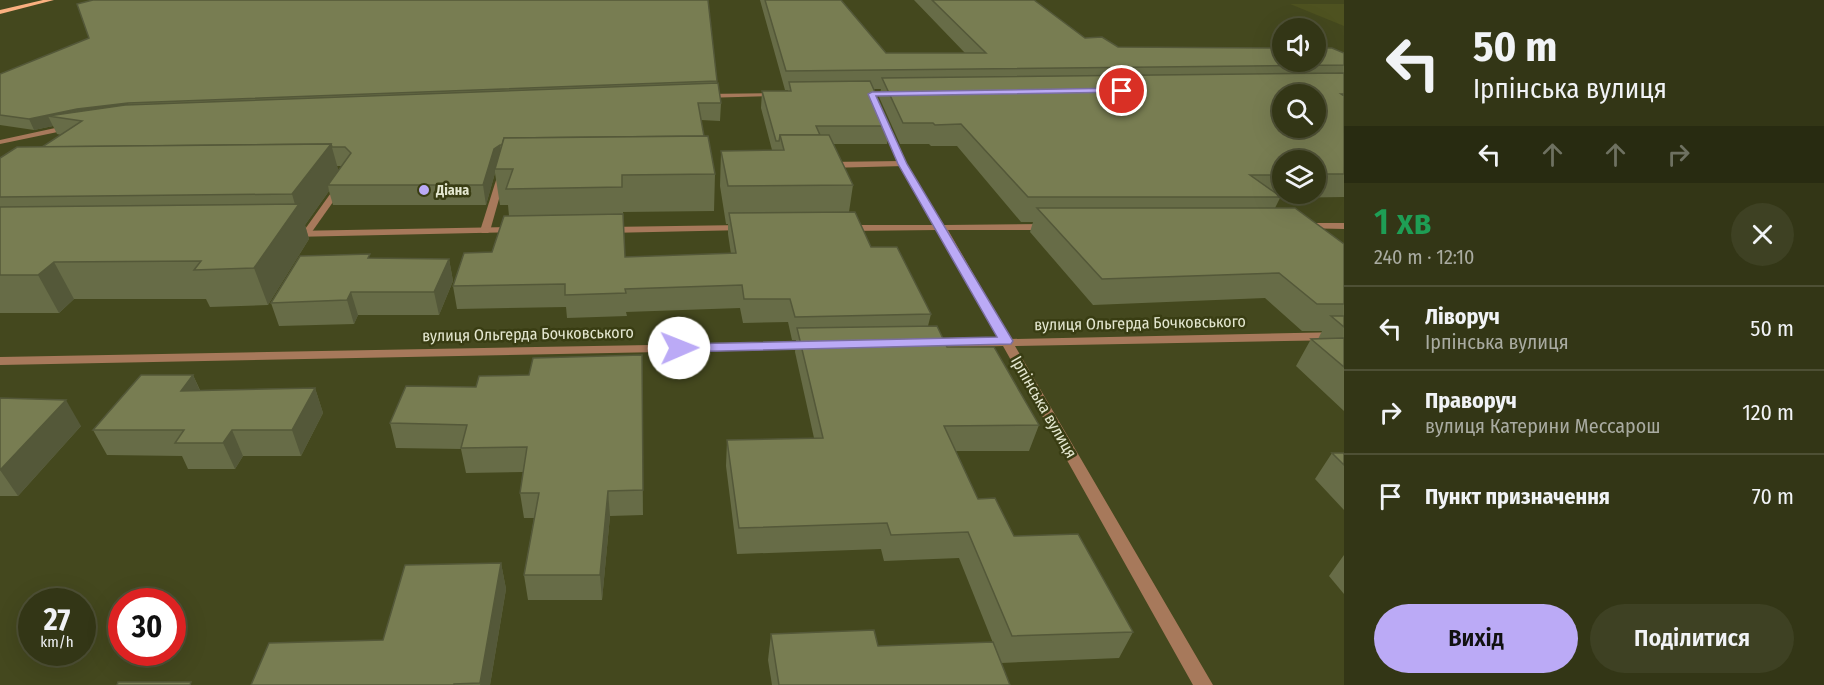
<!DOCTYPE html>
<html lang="uk">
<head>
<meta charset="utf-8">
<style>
  :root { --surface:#333616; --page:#3e4123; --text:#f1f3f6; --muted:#a9aba1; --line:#4e5035; --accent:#bbaaf6 }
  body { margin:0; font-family:"Fira Sans Condensed",sans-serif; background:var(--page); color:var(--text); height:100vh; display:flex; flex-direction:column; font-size:22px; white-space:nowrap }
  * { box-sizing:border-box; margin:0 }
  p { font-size:20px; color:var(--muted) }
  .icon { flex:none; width:33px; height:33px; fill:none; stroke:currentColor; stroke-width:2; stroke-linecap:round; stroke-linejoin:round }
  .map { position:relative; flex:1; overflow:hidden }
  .panel { display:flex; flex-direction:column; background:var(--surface); width:480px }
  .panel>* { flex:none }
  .top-card { background:#333616; color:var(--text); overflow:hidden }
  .fabs { position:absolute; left:1272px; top:18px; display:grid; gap:12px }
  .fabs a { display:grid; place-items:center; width:54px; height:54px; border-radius:50%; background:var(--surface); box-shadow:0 6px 24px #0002,0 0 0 2px var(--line); font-size:30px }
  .speed { position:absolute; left:18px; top:588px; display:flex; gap:12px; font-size:30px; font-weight:700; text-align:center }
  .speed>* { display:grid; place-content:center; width:78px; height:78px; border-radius:50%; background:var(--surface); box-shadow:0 6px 24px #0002,0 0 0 2px var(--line); line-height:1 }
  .speed small { font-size:15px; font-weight:400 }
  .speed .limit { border:9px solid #d22; background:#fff; color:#111 }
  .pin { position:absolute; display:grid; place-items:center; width:51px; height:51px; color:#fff; margin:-26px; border:3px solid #fff; border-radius:50%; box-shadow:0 2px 6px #0007 }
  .me { position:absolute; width:66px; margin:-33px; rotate:89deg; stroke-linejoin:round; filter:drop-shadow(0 0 4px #0008) }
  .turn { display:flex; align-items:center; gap:21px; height:126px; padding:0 30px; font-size:27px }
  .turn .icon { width:78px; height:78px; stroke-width:2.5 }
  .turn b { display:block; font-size:42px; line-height:51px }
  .lanes { display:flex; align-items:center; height:57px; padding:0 30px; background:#0003; justify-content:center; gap:30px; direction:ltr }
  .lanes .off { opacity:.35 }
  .round { display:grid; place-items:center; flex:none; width:63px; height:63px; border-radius:32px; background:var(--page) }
  .overview { display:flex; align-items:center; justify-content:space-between; height:102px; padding:0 30px }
  h1 { font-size:36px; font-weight:600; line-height:45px; color:#1e9e55 }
  .cta { display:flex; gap:12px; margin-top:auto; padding:12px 30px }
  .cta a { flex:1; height:69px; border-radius:36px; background:var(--accent); color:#111; font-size:24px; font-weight:600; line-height:69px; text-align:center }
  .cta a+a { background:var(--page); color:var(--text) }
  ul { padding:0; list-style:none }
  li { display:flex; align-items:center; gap:18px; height:84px; padding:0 30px; border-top:2px solid var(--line) }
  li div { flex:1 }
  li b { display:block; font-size:22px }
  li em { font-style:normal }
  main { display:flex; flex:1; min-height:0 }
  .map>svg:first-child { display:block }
  .built { fill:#4e5220 }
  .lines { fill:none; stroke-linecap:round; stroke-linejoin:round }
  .service { fill:#a7795b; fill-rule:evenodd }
  .minor { fill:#a7795b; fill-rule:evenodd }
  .primary { fill:#fbb080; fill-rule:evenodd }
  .wall { fill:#676c47; fill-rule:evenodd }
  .shaded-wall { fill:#545839 }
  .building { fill:#787d52; stroke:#545839; stroke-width:1.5; fill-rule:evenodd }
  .route { fill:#bbaaf6; stroke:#7a6ea0; stroke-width:1.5 }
  .poi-dot { fill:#bbaaf6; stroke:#393d13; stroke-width:2 }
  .labels { text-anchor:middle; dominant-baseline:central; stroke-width:5; stroke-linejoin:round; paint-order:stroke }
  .far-poi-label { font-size:14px; font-weight:bold; fill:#e4e7d0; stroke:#393d13; text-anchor:start }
  .street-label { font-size:16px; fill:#e4e7d0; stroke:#393d13 }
</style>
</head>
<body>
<main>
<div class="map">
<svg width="1344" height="685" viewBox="0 0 1344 685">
  <rect width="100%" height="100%" fill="#44481e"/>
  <!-- built -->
  <polygon class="built" points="1290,4 1344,4 1344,26"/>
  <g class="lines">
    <!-- service -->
    <g class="service">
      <polygon points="902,161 905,162 905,166 827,168 823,165 827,162"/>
      <polygon points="502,171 506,174 490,231 488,233 482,233 480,231 498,174"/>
      <polygon points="341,182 345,185 309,236 303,236 303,232 338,183"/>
    </g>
    <!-- minor -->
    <g class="minor">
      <polygon points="776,93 779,95 778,96 703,98 700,96 703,94"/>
      <polygon points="880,118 887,120 906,164 944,225 1046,224 1051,227 1046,230 948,230 1011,339 1344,332 1344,340 1015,346 1213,685 1193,685 1003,346 931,348 925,344 931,340 999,339 938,230 847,231 842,228 847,225 935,225 898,164 879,120"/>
      <polygon points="69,125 72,125 72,129 0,144 0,140"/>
      <polygon points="1303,223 1344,223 1344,229 1300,228 1300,224"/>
      <polygon points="743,225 746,226 746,230 607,233 602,230 607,227"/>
      <polygon points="515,227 518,228 518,232 292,237 287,234 292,231"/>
      <polygon points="812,342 818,346 816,349 0,365 0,357"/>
    </g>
    <!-- primary -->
    <polygon class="primary" points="43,0 54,0 0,14 0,10"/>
  </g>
  <!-- wall -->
  <g class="wall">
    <path d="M708 0 717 83 721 103 720 121 701 120 704 136 715 174 714 211 623 212 625 257 731 254 728 234V224H726L720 186 721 151 772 150 761 108 762 91H788V90H785L760 0H841L886 53H965L914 0H1034L1085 38 1118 47 1344 53V197L1280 198 1275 208 1344 244V411L1296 366 1311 339H1318L1322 331H1302L1265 298 1093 305 1030 232 1033 222H1021L957 146H931L929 144H900L879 97 881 89H874L890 126 887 144H833L853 185 849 212 871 247 931 314 928 326 947 347 1039 425 1029 451H956L978 499 1014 536 1133 632 1119 658 1001 663 959 558 884 561 881 549 737 554 726 466 727 440 814 438 795 352 796 340H792L788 322 743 323 740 308 626 312 627 316 567 318 566 307 457 309 453 286 492 252 509 216 508 205H500L495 173 486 205H333L329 191 305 225 309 239 268 305 210 307 206 299H74L59 313H0V158L42 147 61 135 57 134 53 126 34 130 0 125V74ZM1282 160H1316V194H1282ZM337 166H342L338 171Z"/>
    <polygon points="449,259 453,281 439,315 358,315 354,324 279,326 271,303"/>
    <polygon points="642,355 643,515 610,516 602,600 528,600 524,575 534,518 524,518 520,493 523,472 466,473 461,449 396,448 390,423 476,387 529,375"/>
    <polygon points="193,375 200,390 315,388 323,413 301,456 243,456 235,469 188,469 182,456 107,455 93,430"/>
    <polygon points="0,398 81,426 18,496 0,496"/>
    <polygon points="1332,453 1344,453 1344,510 1315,479"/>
    <polygon points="1344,555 1344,594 1329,576"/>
    <polygon points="501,563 506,589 490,685 251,685 383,640"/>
    <polygon points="771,634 878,646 1010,685 772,685 768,660"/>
  </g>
  <!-- shaded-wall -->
  <g class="shaded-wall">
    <polygon points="128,103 132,114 48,116 53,126 34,130 29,119 77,109"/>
    <polygon points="331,144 340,176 328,185 329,191 305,225 309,239 268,305 254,268 296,208 292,194"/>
    <polygon points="500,145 503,164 495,169 495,173 486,205 483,185 494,149"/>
    <polygon points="449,259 453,281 439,315 434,292"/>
    <polygon points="54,262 74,299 59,313 38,275"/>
    <polygon points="351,292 358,315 354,324 347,300"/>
    <polygon points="642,355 642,379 643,515 643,490"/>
    <polygon points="193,375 204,400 181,391"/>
    <polygon points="315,388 323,413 301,456 292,430"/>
    <polygon points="66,400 81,426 18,496 0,470"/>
    <polygon points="232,430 243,456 235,469 223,443"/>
    <polygon points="608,491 610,516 602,600 600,575"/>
    <polygon points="501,563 506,589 490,685 480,685"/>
  </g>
  <!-- building -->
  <g class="building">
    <polygon points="93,0 708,0 717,81 128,103 77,109 29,119 0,115 0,74 89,38 77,4"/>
    <polygon points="765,0 841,0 886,53 986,53 932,0 1034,0 1085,38 1102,37 1118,47 1282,48 1282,62 1316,62 1316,48 1332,48 1344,53 1344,65 786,71"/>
    <path d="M1344 73V94H1341L1344 96V174H1316V160H1282V175H1250L1281 197H1028L961 124 935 125 933 123H903L882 78ZM1282 94H1316V128H1282Z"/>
    <polygon points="870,81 890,126 816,126 820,135 780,135 779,141 776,141 762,91 791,91 789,82"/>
    <polygon points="718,83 721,103 698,103 704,136 504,138 502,145 500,145 494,149 483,185 328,185 351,153 345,147 332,147 331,144 42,147 82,121 48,116 125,105"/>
    <polygon points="780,135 829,135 853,185 728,186 721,151 784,150"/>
    <polygon points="708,136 715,174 622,175 622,187 506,189 513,169 495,169 504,138"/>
    <polygon points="331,144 292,194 0,197 0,158 17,147"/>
    <polygon points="299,204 254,268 194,270 201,261 54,262 38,275 0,275 0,207"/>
    <polygon points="1037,208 1295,208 1344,244 1344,304 1317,304 1279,273 1102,279"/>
    <polygon points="855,212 871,247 897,247 931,314 795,317 790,299 744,299 742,285 625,289 626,293 565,295 565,284 453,286 464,253 492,252 504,216 623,214 625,257 736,253 729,213"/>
    <polygon points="370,254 368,258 449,259 434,292 351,292 347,300 271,303 300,256"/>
    <polygon points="1331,316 1344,316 1344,327"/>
    <polygon points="937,326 947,347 994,347 1039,425 944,426 978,499 995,498 1014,536 1078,534 1133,632 1012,636 968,532 891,535 887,523 739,528 727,440 823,438 797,328"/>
    <polygon points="1344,338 1344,367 1311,339"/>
    <polygon points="642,355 643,490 608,491 600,575 524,575 539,493 520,493 527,447 461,448 467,425 390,423 406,386 476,387 479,376 529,375 533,358"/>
    <polygon points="141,375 193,375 181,391 315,388 292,430 232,430 223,443 175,443 184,430 93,430"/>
    <polygon points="0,398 66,400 0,470"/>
    <polygon points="1332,453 1344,453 1344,465"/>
    <polygon points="501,563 480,683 454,684 454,685 251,685 269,643 383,640 405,565"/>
    <polygon points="874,630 878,646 993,642 1010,685 779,685 771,634"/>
    <polygon points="118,682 191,682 190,685 117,685"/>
  </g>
  <!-- route -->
  <polygon class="route" points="1122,88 1125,89 1125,92 876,96 907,164 1013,341 1011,344 679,352 672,348 679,344 997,337 898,164 868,94 872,92"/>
  <!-- markers -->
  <circle class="poi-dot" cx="424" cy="190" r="6"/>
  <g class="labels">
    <!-- far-poi labels -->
    <g class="far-poi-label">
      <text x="436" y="190">Діана</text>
    </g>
    <!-- street labels -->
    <g class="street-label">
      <text transform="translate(1140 323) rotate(-1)">вулиця Ольгерда Бочковського</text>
      <text transform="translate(528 334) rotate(-1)">вулиця Ольгерда Бочковського</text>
      <text transform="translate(1044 407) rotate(60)">Ірпінська вулиця</text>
    </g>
  </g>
</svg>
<div class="fabs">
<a><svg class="icon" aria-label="sound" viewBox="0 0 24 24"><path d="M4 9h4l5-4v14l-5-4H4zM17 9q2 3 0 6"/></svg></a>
<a><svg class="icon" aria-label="search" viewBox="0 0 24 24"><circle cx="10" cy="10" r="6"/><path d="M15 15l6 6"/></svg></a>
<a><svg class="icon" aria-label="layers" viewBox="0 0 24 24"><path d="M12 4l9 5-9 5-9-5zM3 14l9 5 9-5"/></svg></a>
</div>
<div class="speed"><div>27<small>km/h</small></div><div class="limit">30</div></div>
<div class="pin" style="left:1122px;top:91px;background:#d93025"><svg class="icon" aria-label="arrive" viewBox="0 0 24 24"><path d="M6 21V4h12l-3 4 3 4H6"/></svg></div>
<svg class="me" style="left:679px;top:348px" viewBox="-20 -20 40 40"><circle r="19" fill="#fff"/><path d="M0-13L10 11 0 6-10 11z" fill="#bbaaf6"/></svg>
</div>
<section class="panel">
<div class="top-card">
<div class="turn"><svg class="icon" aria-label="left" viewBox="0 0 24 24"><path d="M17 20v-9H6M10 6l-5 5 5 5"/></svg><div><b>50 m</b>Ірпінська вулиця</div></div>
<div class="lanes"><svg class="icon" aria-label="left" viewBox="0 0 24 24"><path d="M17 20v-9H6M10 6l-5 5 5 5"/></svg><svg class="icon off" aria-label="ahead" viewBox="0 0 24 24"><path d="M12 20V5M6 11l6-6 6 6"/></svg><svg class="icon off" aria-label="ahead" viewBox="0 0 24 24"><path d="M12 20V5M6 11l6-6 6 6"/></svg><svg class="icon off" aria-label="right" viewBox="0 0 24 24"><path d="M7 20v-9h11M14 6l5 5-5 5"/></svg></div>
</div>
<div class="overview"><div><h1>1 хв</h1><p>240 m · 12:10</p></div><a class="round"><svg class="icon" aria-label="close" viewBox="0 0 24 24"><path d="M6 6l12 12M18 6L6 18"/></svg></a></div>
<ul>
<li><svg class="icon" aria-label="left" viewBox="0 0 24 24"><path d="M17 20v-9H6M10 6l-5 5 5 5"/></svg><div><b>Ліворуч</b><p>Ірпінська вулиця</p></div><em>50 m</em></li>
<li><svg class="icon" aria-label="right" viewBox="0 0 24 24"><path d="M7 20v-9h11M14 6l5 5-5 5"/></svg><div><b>Праворуч</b><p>вулиця Катерини Мессарош</p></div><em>120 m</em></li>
<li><svg class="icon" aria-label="arrive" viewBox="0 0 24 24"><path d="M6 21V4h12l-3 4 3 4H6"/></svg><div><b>Пункт призначення</b></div><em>70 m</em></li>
</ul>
<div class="cta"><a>Вихід</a><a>Поділитися</a></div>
</section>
</main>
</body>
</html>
